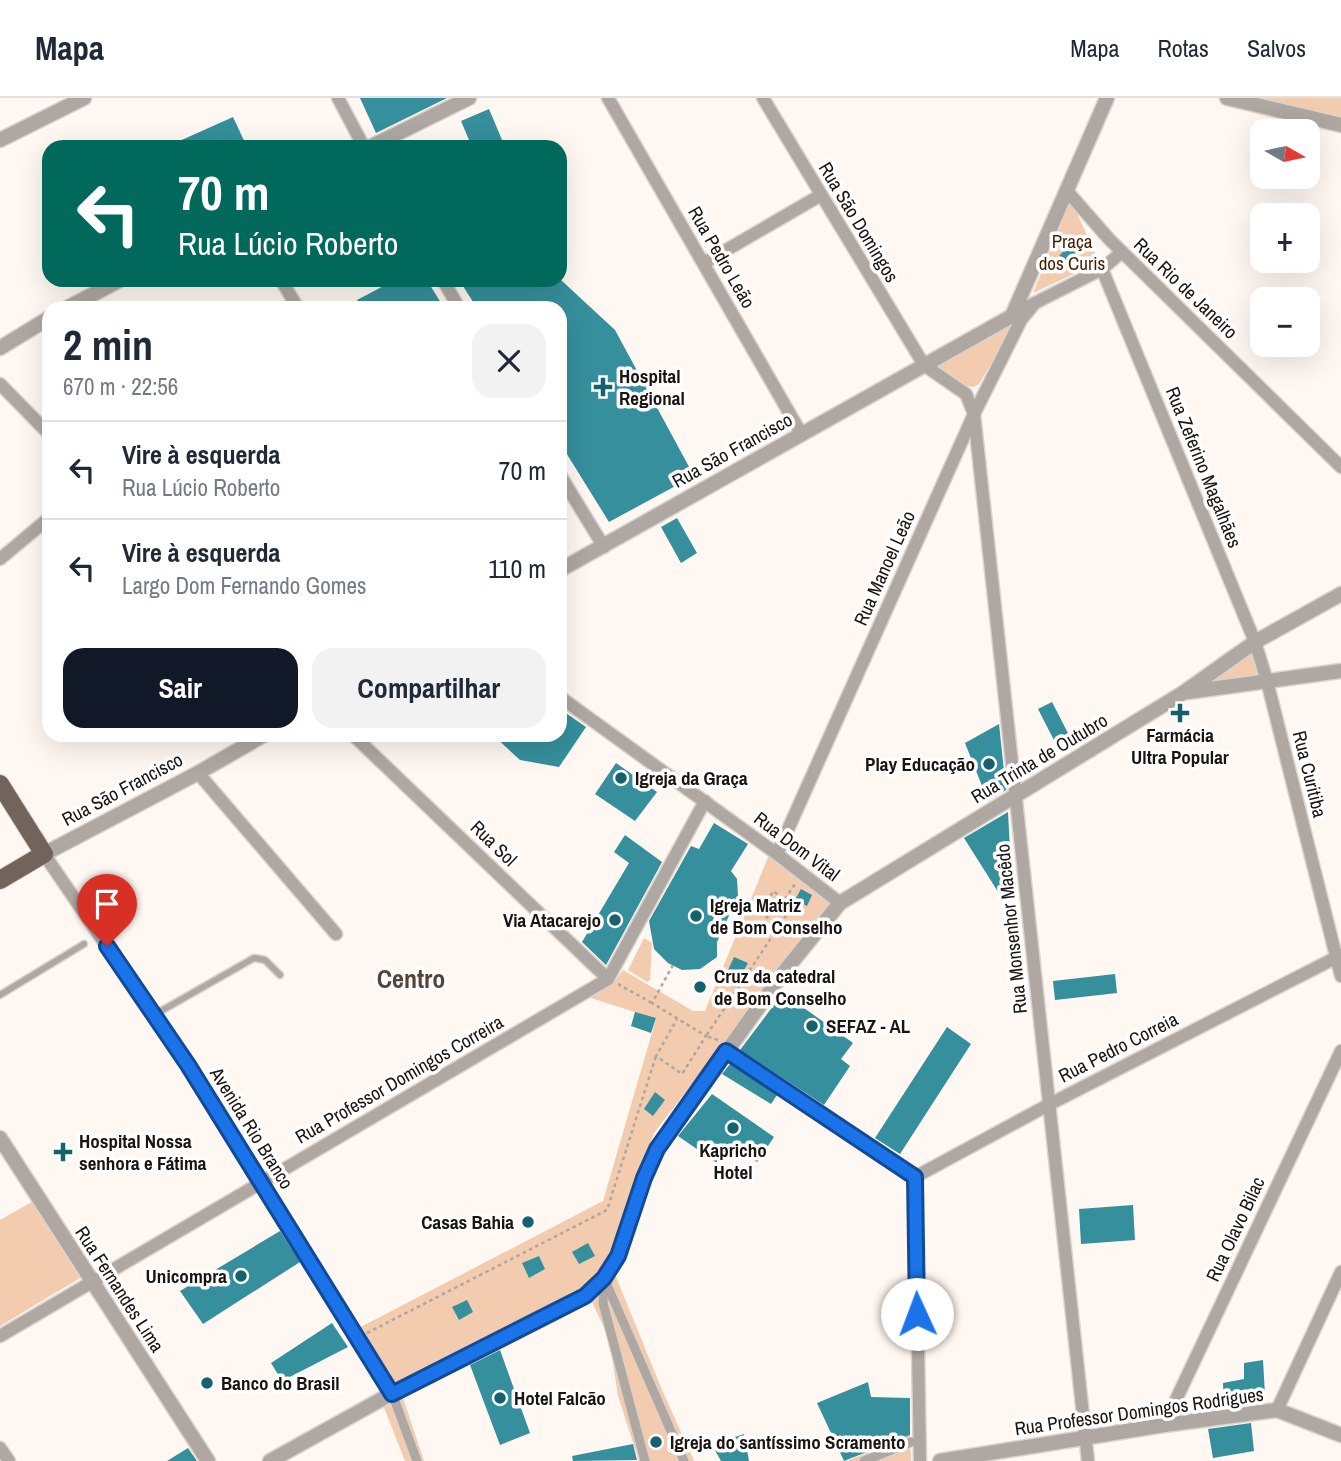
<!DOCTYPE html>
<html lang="pt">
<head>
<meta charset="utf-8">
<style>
  :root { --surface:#fff; --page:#f2f2f3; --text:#1f2937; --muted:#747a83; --line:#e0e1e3; --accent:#111827 }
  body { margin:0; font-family:"Archivo Narrow",sans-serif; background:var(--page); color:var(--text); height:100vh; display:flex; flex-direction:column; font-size:26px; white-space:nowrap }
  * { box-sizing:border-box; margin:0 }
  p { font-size:23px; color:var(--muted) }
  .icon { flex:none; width:38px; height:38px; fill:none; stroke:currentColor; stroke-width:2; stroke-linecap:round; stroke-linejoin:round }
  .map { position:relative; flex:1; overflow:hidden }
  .drawer { position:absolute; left:42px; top:203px; width:525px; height:441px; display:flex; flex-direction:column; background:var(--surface); border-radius:21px; box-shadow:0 7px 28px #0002 }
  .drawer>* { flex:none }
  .banner { position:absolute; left:42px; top:42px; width:525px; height:147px; border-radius:21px; box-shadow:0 7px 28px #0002; background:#00695c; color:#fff; overflow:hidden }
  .needle { width:46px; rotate:99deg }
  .buttons { position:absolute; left:1250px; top:21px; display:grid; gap:14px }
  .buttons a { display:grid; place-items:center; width:70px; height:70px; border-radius:14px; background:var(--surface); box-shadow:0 7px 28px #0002; font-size:35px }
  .pin { position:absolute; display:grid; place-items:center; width:60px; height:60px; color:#fff; margin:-72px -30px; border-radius:50% 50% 50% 0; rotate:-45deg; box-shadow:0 0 7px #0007 }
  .pin .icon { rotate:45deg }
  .me { position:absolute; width:77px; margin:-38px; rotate:358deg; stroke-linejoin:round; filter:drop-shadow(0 0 5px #0008) }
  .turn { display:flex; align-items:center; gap:24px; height:147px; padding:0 21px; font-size:32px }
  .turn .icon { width:91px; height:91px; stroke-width:2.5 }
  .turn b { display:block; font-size:49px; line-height:60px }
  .round { display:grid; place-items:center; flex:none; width:74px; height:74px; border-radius:21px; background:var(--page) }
  .overview { display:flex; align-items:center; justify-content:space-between; height:119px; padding:0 21px }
  h1 { font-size:42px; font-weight:700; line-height:52px }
  .button { display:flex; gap:14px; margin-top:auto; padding:14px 21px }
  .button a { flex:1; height:80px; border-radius:21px; background:var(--accent); color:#fff; font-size:28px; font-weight:700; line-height:80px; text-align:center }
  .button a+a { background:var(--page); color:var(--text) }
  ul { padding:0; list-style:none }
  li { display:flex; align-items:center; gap:21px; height:98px; padding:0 21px; border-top:2px solid var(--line) }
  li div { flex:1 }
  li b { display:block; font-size:26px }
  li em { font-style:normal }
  header { display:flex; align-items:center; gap:42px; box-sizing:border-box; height:98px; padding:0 35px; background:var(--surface); border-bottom:2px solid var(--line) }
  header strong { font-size:33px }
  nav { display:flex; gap:38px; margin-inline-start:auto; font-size:24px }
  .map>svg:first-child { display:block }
  .green { fill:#f3cbaf }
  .building { fill:#368f9c }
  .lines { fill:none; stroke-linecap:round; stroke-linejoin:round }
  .service-casing { stroke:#dbd3cd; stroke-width:9 }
  .pedestrian-casing { stroke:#dbd3cd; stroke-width:11 }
  .minor-casing { stroke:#dbd3cd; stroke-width:15 }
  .tertiary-casing { stroke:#dbd3cd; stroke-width:17 }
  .primary-casing { stroke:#dbd3cd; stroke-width:20 }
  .path { stroke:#aea6a1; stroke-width:2.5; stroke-dasharray:3.5 3.5; stroke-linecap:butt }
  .service { stroke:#afa7a1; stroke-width:6 }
  .pedestrian { stroke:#afa7a1; stroke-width:9 }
  .minor { stroke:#afa7a1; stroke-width:12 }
  .tertiary { stroke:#afa7a1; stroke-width:14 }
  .primary { stroke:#72645a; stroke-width:18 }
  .route-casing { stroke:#114b97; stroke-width:18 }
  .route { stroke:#1a73e8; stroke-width:12 }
  .poi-dot { fill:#15626d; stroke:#fff; stroke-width:2.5 }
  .labels { text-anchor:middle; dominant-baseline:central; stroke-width:7; stroke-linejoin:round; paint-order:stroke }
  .street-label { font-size:19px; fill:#1b1410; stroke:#fff }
  .park-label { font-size:19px; fill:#421f00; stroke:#fff }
  .poi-label { font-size:19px; font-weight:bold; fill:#1b1410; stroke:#fff; text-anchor:start }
  .district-label { font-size:26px; font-weight:bold; fill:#544439; stroke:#fff }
</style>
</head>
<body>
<header>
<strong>Mapa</strong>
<nav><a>Mapa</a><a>Rotas</a><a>Salvos</a></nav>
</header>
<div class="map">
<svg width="1341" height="1363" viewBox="0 0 1341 1363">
  <rect width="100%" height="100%" fill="#fff7f1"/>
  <!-- green -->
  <g class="green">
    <polygon points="1227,0 1341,0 1341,27"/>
    <polygon points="1071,102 1099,164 1033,195"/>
    <polygon points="1022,214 979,286 973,289 967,288 937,267"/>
    <polygon points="1255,544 1267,583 1183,595"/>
    <polygon points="769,757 831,805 654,1035 611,1158 600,1175 586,1187 400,1291 424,1363 405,1363 381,1302 391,1296 353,1233 603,1103 656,921 588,899 614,884 623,872 693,913 705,913"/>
    <polygon points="644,840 652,845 650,882 647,884 628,872"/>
    <polygon points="32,1104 80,1180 0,1228 0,1122"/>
    <polygon points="612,1169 662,1292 694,1363 639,1363 618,1298 609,1240 591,1202"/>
    <polygon points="910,1337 911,1363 847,1363"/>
  </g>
  <!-- building -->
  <g class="building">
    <polygon points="360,0 447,0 376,35"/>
    <polygon points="489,11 505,49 472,49 461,23"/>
    <polygon points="233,19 247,49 166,49"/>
    <polygon points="1072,144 1081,152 1068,166 1059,158"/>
    <polygon points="395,182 427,182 444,210 362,210 357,202"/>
    <polygon points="459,182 561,182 615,232 694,378 609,424 560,345 560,210 477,210"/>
    <polygon points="677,420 697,455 681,465 661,429"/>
    <polygon points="1052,604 1072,643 1058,650 1038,611"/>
    <polygon points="560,611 586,629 559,669 520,662 493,637 560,637"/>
    <polygon points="999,626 1006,692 988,703 965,645"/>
    <polygon points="616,665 657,694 635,723 595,696"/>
    <polygon points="1008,714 1012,790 1000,797 964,740"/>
    <polygon points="714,725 748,746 731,773 737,781 738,798 717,844 717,859 700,871 682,872 668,865 654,851 649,823 691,748 699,751"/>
    <polygon points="625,737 662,764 606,867 582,844 629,765 614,754"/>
    <polygon points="801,791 812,797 807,808 795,802"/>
    <polygon points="734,859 748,865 735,889 723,883"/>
    <polygon points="1115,876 1117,895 1055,902 1053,883"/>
    <polygon points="783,895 853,945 841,961 850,968 824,1007 740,952"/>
    <polygon points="635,914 656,920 651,935 631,928"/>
    <polygon points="947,929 971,946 900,1056 875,1040"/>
    <polygon points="730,966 777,997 771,1006 722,976"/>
    <polygon points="655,994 665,1002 653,1018 644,1011"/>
    <polygon points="712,996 774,1039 757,1064 730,1046 717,1065 678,1038"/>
    <polygon points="1133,1107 1135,1142 1081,1146 1079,1111"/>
    <polygon points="280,1133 300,1164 203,1226 180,1193"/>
    <polygon points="588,1145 595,1158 579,1166 572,1154"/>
    <polygon points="539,1158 545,1171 529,1180 522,1165"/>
    <polygon points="467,1202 473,1214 459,1222 452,1209"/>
    <polygon points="332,1225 348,1249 282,1283 271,1265"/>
    <polygon points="500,1252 530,1335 500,1347 470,1267"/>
    <polygon points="1263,1262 1265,1297 1224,1309 1223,1285 1244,1281 1244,1265"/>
    <polygon points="868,1284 871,1299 910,1300 910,1337 844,1363 817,1305"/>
    <polygon points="1251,1325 1254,1353 1213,1360 1208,1331"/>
    <polygon points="744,1336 749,1363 721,1363 712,1347"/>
    <polygon points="633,1346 637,1362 573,1363 572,1358"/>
    <polygon points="188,1350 197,1363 167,1363"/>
  </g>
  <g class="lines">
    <defs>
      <g id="service">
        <polyline points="0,897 84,846"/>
        <polyline points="154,917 254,860 265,862 280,877"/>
      </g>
      <g id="pedestrian">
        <polyline points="604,1180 684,1363"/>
        <polyline points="604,1186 603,1205 645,1363"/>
        <polyline points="392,1295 417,1363"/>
        <polyline points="864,1363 911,1344"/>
      </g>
      <g id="minor">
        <polyline points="338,0 364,49"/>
        <polyline points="608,0 802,337"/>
        <polyline points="763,0 924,267 966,296 974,316 1088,1363"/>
        <polyline points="1067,93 1109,141 1341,369"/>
        <polyline points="704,165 821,97"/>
        <polyline points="1102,171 1255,544 1267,583 1341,878"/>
        <polyline points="281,182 298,210"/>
        <polyline points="443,182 459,210"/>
        <polyline points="1029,208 1102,171 1122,154"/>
        <polyline points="0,286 49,336"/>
        <polyline points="560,377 604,449"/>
        <polyline points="0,461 49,420"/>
        <polyline points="560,599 777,756 840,805"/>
        <polyline points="353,637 608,881"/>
        <polyline points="198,675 336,836"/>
        <polyline points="44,756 188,967 392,1295"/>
        <polyline points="777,756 974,316 1021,222 1035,205"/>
        <polyline points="726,953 915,1079"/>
        <polyline points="915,1079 1050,1006 1341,857"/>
        <polyline points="915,1079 920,1363"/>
        <polyline points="0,1238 608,881 705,703"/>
        <polyline points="1277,1312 1341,1174"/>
        <polyline points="1164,1327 1341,953"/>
        <polyline points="0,1350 9,1363"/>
      </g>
      <g id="tertiary">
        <polyline points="1227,0 1341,27"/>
        <polyline points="0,42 84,0"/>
        <polyline points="370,49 469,0"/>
        <polyline points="67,210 120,182"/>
        <polyline points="0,250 49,220"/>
        <polyline points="560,472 1012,218 1107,0"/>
        <polyline points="1188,594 1341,573"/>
        <polyline points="44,756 198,675 264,637"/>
        <polyline points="0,1040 208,1363"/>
        <polyline points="270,1363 400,1291 585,1198 604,1180 618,1159 644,1080 657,1051 783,875 840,805 1183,595 1255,544 1341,496"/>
        <polyline points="940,1363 1164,1327 1277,1312 1341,1337"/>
      </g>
      <polyline id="primary" points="0,686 44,756 0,782"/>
    </defs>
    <!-- service casing -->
    <use href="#service" class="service-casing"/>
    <!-- pedestrian casing -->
    <use href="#pedestrian" class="pedestrian-casing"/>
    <!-- minor casing -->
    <use href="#minor" class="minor-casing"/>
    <!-- tertiary casing -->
    <use href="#tertiary" class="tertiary-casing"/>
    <!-- primary casing -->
    <use href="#primary" class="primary-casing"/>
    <!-- path -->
    <g class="path">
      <polyline points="785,801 795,786"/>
      <polyline points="673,867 652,905 706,938 682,976 656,958 677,921"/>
      <polyline points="618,886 652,905"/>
      <polyline points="718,942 706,938 793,807 773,793 762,816 781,828"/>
      <polyline points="367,1235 607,1112 656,958"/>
    </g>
    <!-- service -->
    <use href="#service" class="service"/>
    <!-- pedestrian -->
    <use href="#pedestrian" class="pedestrian"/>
    <!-- minor -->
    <use href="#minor" class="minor"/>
    <!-- tertiary -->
    <use href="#tertiary" class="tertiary"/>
    <!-- primary -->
    <use href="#primary" class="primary"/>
  </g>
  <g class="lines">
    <defs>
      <polyline id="route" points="107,848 188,967 392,1296 585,1198 604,1180 618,1158 644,1080 657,1051 726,953 915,1079 917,1216"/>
    </defs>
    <!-- route casing -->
    <use href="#route" class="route-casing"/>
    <!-- route -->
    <use href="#route" class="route"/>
  </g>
  <!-- markers -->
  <g class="poi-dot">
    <path d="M599.5 278.5h7v7h7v7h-7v7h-7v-7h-7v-7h7z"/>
    <path d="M1176.5 604.5h7v7h7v7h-7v7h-7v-7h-7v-7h7z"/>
    <circle cx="989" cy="666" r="7"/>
    <circle cx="621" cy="680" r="7"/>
    <circle cx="696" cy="818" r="7"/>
    <circle cx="615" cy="822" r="7"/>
    <circle cx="700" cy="889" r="7"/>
    <circle cx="812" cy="928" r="7"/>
    <circle cx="733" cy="1030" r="7"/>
    <path d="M59.5 1043.5h7v7h7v7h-7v7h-7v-7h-7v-7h7z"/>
    <circle cx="528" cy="1124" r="7"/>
    <circle cx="241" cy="1178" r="7"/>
    <circle cx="207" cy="1285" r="7"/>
    <circle cx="500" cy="1300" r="7"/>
    <circle cx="656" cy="1344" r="7"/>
  </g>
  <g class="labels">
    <!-- street labels -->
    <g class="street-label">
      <text transform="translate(859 124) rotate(59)">Rua São Domingos</text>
      <text transform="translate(722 159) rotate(60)">Rua Pedro Leão</text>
      <text transform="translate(1186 190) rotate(44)">Rua Rio de Janeiro</text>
      <text transform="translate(732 352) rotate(-29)">Rua São Francisco</text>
      <text transform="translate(1204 369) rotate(68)">Rua Zeferino Magalhães</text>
      <text transform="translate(884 470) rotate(-66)">Rua Manoel Leão</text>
      <text transform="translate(1039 660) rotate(-31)">Rua Trinta de Outubro</text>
      <text transform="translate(1310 676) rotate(76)">Rua Curitiba</text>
      <text transform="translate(122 691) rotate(-28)">Rua São Francisco</text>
      <text transform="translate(494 745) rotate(44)">Rua Sol</text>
      <text transform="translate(797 748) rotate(37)">Rua Dom Vital</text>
      <text transform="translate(1011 831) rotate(-96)">Rua Monsenhor Macêdo</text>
      <text transform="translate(1118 949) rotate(-27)">Rua Pedro Correia</text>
      <text transform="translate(399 981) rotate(-30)">Rua Professor Domingos Correira</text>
      <text transform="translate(252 1030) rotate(58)">Avenida Rio Branco</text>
      <text transform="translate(1235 1131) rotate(-65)">Rua Olavo Bilac</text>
      <text transform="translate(120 1191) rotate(57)">Rua Fernandes Lima</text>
      <text transform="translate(1139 1313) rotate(-8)">Rua Professor Domingos Rodrigues</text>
    </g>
    <!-- park labels -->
    <g class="park-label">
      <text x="1072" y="143">Praça<tspan x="1072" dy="22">dos Curis</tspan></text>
    </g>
    <!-- poi labels -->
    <g class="poi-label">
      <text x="619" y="278">Hospital<tspan x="619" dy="22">Regional</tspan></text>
      <text x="1180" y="637" text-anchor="middle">Farmácia<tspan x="1180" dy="22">Ultra Popular</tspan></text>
      <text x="975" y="666" text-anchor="end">Play Educação</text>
      <text x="635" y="680">Igreja da Graça</text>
      <text x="710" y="807">Igreja Matriz<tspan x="710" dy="22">de Bom Conselho</tspan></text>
      <text x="601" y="822" text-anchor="end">Via Atacarejo</text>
      <text x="714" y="878">Cruz da catedral<tspan x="714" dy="22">de Bom Conselho</tspan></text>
      <text x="826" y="928">SEFAZ - AL</text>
      <text x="79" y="1043">Hospital Nossa<tspan x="79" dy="22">senhora e Fátima</tspan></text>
      <text x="733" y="1052" text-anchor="middle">Kapricho<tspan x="733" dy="22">Hotel</tspan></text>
      <text x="514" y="1124" text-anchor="end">Casas Bahia</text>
      <text x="227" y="1178" text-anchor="end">Unicompra</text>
      <text x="221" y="1285">Banco do Brasil</text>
      <text x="514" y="1300">Hotel Falcão</text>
      <text x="670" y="1344">Igreja do santíssimo Scramento</text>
    </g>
    <!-- district labels -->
    <g class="district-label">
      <text x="411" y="880">Centro</text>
    </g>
  </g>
</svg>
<div class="buttons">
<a><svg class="needle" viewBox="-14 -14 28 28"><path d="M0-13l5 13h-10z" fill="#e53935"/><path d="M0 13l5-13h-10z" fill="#747a83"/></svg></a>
<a>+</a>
<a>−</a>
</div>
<div class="pin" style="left:107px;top:848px;background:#d93025"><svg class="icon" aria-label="arrive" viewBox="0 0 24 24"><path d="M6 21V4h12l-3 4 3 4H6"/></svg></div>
<svg class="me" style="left:917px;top:1216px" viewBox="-20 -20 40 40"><circle r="19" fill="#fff"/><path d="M0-13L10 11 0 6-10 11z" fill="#1a73e8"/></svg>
<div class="banner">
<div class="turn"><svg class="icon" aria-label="left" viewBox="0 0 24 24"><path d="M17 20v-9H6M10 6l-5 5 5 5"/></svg><div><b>70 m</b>Rua Lúcio Roberto</div></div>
</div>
<section class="drawer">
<div class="overview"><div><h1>2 min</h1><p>670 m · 22:56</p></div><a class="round"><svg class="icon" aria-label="close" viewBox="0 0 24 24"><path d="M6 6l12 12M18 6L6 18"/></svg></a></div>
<ul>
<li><svg class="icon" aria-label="left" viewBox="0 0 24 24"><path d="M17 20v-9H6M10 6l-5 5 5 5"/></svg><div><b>Vire à esquerda</b><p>Rua Lúcio Roberto</p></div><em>70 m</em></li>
<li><svg class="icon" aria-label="left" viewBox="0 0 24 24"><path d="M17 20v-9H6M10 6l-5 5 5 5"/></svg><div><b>Vire à esquerda</b><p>Largo Dom Fernando Gomes</p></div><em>110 m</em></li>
</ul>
<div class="button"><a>Sair</a><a>Compartilhar</a></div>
</section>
</div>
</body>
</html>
